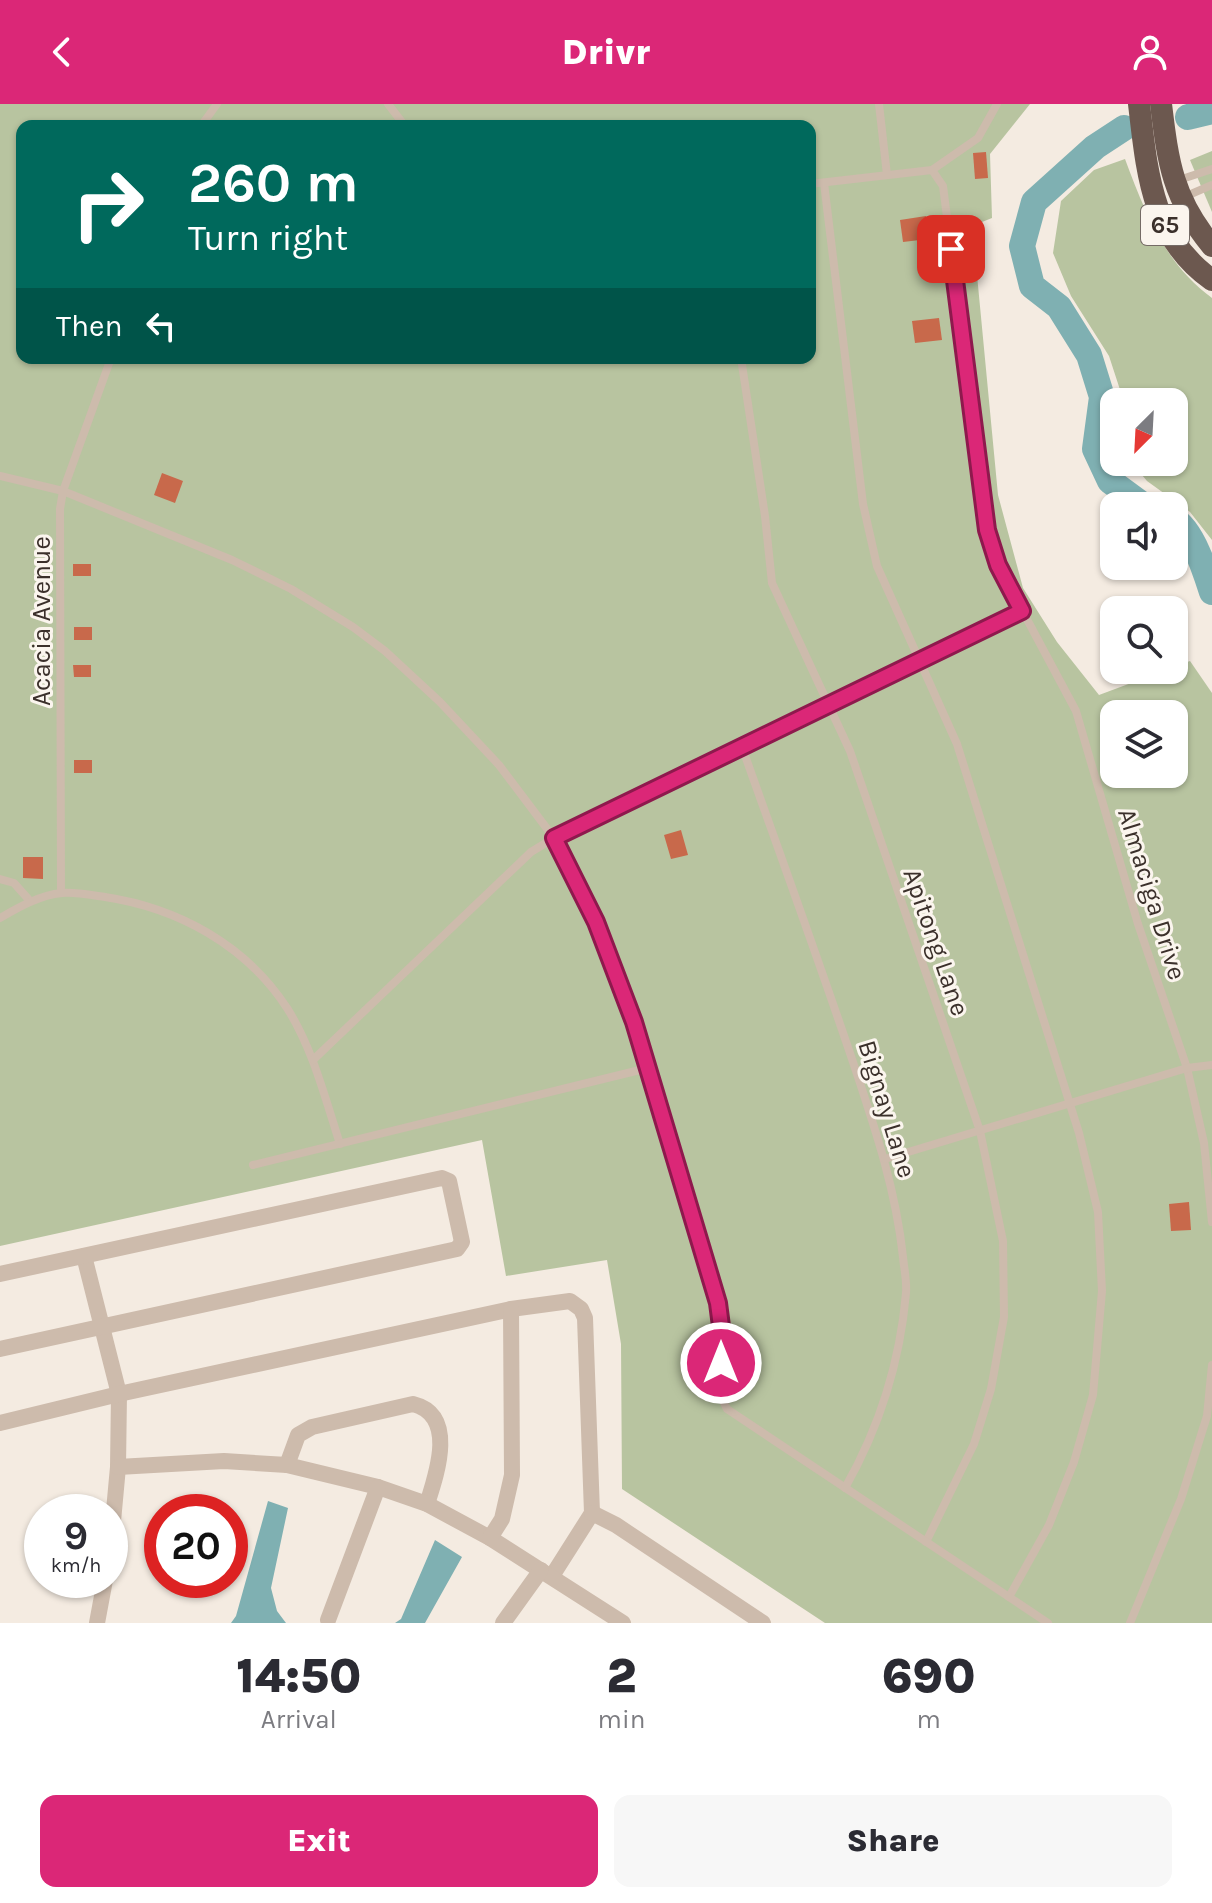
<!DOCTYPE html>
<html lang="en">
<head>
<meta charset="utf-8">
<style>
  :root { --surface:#fff; --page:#f7f7f7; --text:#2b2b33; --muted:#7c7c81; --accent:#db2777 }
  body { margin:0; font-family:Karla,sans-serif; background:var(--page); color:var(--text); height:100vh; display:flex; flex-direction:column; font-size:30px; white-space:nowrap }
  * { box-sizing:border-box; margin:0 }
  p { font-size:26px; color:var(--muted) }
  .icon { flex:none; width:44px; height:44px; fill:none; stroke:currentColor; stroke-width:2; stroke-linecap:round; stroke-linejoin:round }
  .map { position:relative; height:1519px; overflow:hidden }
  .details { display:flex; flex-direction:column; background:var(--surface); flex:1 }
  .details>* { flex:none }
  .guide { position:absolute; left:16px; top:16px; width:800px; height:244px; border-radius:16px; box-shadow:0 2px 6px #0004; background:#00695c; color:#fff; overflow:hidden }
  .needle { width:52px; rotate:204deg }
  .tools { position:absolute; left:1100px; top:284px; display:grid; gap:16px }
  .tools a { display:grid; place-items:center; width:88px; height:88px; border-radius:16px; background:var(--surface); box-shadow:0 2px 6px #0004; font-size:40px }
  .speed { position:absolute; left:24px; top:1390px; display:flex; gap:16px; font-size:40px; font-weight:700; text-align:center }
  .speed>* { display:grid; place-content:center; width:104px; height:104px; border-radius:50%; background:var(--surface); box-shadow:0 2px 6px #0004; line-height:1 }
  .speed small { font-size:20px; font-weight:400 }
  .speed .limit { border:12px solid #d22; background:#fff; color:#111 }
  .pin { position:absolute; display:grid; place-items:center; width:68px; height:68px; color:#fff; margin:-34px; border-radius:16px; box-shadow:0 4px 12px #0006 }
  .me { position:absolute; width:88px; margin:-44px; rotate:0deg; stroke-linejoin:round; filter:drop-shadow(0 0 6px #0008) }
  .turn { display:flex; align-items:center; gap:28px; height:168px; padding:0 40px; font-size:36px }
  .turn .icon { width:104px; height:104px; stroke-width:2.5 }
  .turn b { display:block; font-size:56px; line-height:68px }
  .then { display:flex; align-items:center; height:76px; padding:0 40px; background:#0003; gap:16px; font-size:30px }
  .eta { display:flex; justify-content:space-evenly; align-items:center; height:136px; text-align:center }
  .eta b { font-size:48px; font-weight:800; line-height:56px }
  .cta { display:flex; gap:16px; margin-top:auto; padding:16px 40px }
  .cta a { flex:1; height:92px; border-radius:16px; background:var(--accent); color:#fff; font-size:32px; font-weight:800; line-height:92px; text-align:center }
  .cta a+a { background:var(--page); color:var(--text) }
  header { display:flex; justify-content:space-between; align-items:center; height:104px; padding:0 40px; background:var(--accent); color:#fff; font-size:36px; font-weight:800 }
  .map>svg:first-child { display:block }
  .green { fill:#b8c4a0; fill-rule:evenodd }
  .water { fill:#7fb0b2 }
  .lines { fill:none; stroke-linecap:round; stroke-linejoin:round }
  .river { stroke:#7fb0b2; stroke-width:26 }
  .building { fill:#c8694b }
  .service { stroke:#cdbbac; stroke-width:8 }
  .minor { stroke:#cdbbac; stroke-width:16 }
  .trunk { stroke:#6c584f; stroke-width:22 }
  .route-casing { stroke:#8e194d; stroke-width:20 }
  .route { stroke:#db2777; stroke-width:14 }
  .labels { text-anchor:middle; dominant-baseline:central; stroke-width:6; stroke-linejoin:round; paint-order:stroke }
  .shield { fill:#fbf5ee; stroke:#756b66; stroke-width:2 }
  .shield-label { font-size:24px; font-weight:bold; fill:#3b302b }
  .street-label { font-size:26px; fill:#3b302b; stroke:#fbf5ee }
</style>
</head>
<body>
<header><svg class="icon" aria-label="back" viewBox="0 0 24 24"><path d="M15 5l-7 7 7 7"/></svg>Drivr<svg class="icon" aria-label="person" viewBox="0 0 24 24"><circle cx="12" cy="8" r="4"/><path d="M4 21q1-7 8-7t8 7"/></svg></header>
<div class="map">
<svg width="1212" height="1519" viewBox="0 0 1212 1519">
  <rect width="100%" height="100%" fill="#f4ebe1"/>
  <!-- green -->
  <g class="green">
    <path d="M0 0H1030L990 50 992 114 962 126 977 171 998 391 1023 484 1057 538 1099 591 1166 566H1174V563L1190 557 1212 589V1519H825L622 1385 621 1240 607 1156 506 1172 482 1036 0 1142ZM22 22H810V254H22ZM1114 610H1174V670H1114Z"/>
    <polygon points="1212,47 1212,108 1190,56"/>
    <path d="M1125 55C1145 108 1164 159 1212 194V436L1190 408 1147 377 1131 358H1174V298H1124L1109 252 1071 192 1053 149 1061 97 1094 66Z"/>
  </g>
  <!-- water -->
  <g class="water">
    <polygon points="268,1397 288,1404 271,1484 277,1507 286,1519 231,1519 236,1512"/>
    <polygon points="435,1436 462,1453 425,1519 395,1519 401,1515"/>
  </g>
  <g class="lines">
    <!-- river -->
    <g class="river">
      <polyline points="1188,13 1212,7"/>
      <polyline points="1124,24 1095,43 1034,98 1022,142 1032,182 1059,203 1089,251 1102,293 1095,345 1110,377 1144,402"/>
      <path d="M1174 416C1192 425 1206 469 1212 488"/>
    </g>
  </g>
  <!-- building -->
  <g class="building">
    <polygon points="986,48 988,74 975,75 973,49"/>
    <polygon points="926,112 928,135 903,138 900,116"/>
    <polygon points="939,214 942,236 915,239 912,217"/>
    <polygon points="162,369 183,377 175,399 154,391"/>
    <rect x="73" y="460" width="18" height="12"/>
    <rect x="74" y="523" width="18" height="13"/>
    <polygon points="73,561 91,561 91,573 74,573"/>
    <rect x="74" y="656" width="18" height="13"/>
    <polygon points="681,726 688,751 671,755 664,731"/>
    <polygon points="23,753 43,753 43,775 23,774"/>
    <polygon points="1189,1098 1191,1126 1171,1127 1169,1100"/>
  </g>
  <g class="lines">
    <!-- service -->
    <g class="service">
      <polyline points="388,0 405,22"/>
      <polyline points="879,0 887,71"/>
      <polyline points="201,22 217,0"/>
      <polyline points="932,66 943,82 987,426 998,461 1076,607 1138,820 1187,964 1204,1039 1212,1118"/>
      <polyline points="1179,76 1212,65"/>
      <polyline points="824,79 863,400 877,462 957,640 1079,1029 1098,1108 1102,1187 1093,1291 1074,1358 1049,1421 1009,1493"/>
      <polyline points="810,80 932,66 978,34 997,0"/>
      <polyline points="1184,93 1212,81"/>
      <polyline points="741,254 765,412 772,479 850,647 980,1027 1003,1137 1004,1213 991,1285 974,1340 926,1438"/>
      <polyline points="0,372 63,387 232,456 291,485 353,523 385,547 440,598 499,661 554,734 596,818 634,918 718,1199 722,1230 719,1288 727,1305 1048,1519"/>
      <path d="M742 643C780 750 819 857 855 964 876 1027 896 1087 903 1153 904 1164 907 1177 906 1189 900 1259 879 1324 845 1384"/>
      <polyline points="0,775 14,779 30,797"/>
      <polyline points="61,789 60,405 63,387 111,254"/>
      <path d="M0 814C19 803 40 791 62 789 75 788 91 791 105 793 178 804 246 841 287 904 313 945 325 994 340 1040"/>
      <polyline points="313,956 531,748 554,734 1022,507"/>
      <polyline points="885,1055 1187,964 1212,961"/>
      <polyline points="253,1061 648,964"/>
      <polyline points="1130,1519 1181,1395 1207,1312 1212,1261"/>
    </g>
    <!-- minor -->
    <g class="minor">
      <polyline points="84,1152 119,1290 118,1363 110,1450"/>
      <polyline points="0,1170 442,1074 449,1077 462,1138 457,1145 0,1245"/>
      <polyline points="0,1319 119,1290 511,1205 570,1197 581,1205 585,1214 592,1409 552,1472"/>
      <path d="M287 1361 298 1331 312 1323 413 1300C457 1311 437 1369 427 1400"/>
      <polyline points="118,1363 224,1357 287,1361 378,1383 427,1400 490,1434 623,1519"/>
      <polyline points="592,1409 616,1421 763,1519"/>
      <polyline points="490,1434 502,1415 512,1371 511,1205"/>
      <polyline points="328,1516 378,1383"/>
      <polyline points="97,1519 105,1476"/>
      <polyline points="503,1519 541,1466"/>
    </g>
    <!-- trunk -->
    <g class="trunk">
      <path d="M1139 0C1147 67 1151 133 1212 176"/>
      <path d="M1161 0C1168 59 1173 95 1212 142"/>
    </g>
  </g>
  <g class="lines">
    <defs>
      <polyline id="route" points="721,1259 722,1230 718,1199 634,918 596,818 554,734 1022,507 998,461 987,426 951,145"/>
    </defs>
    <!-- route casing -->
    <use href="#route" class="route-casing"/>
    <!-- route -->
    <use href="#route" class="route"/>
  </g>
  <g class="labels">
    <!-- shield labels -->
    <rect class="shield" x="1141" y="101" width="48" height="40" rx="6"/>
    <g class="shield-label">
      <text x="1165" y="121">65</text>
    </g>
    <!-- street labels -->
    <g class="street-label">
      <text transform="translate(41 517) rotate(-90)">Acacia Avenue</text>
      <text transform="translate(1152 790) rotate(73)">Almaciga Drive</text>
      <text transform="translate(936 838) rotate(71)">Apitong Lane</text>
      <text transform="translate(887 1005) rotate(73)">Bignay Lane</text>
    </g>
  </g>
</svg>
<div class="tools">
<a><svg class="needle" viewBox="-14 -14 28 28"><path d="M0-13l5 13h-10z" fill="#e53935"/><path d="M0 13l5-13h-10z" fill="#7c7c81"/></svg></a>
<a><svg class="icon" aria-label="sound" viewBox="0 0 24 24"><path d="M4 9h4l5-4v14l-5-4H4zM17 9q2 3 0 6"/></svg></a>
<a><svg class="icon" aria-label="search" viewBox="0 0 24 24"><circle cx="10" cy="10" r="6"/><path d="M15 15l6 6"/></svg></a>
<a><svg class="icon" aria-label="layers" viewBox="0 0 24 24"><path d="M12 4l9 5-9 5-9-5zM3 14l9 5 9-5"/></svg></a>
</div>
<div class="speed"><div>9<small>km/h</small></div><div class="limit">20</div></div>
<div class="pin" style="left:951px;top:145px;background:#d93025"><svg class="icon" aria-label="arrive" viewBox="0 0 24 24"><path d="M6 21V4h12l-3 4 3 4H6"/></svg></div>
<svg class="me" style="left:721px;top:1259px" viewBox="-20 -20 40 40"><circle r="17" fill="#db2777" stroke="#fff" stroke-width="3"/><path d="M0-11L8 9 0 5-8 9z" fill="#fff"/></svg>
<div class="guide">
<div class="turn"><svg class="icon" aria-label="right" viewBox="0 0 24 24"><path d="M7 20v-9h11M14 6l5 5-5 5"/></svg><div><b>260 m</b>Turn right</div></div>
<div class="then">Then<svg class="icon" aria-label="left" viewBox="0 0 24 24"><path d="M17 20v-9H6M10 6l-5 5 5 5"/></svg></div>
</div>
</div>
<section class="details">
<div class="eta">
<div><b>14:50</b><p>Arrival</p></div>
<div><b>2</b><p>min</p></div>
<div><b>690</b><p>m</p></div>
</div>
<div class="cta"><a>Exit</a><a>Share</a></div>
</section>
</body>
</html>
